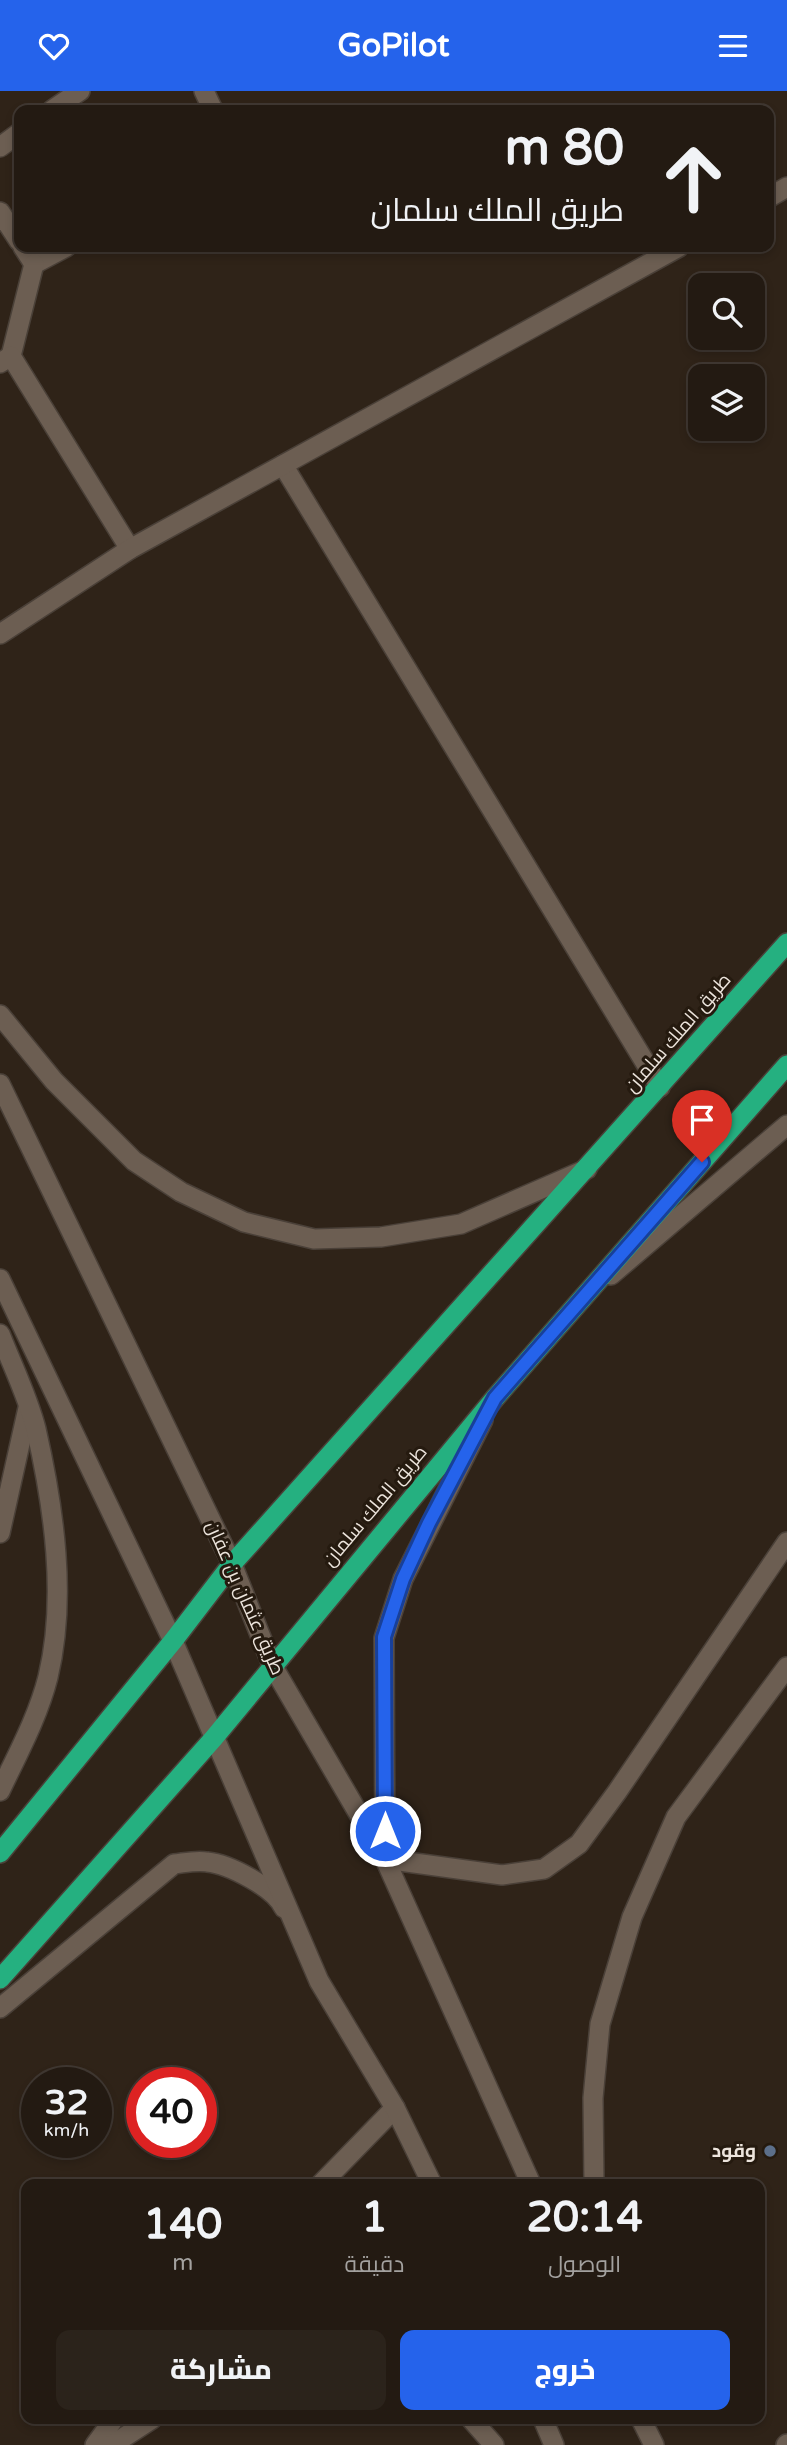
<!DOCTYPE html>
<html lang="ar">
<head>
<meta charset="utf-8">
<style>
  :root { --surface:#231a12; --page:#2b231b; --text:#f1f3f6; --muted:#a3a19f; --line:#403832; --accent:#2563eb }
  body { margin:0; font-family:"Varela Round",Cairo,sans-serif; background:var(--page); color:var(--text); direction:rtl; height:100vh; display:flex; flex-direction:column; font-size:26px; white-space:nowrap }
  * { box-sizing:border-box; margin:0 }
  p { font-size:23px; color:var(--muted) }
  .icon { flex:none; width:38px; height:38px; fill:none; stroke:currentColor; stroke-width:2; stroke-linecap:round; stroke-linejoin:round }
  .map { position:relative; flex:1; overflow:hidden; direction:ltr }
  .details { position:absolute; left:21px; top:2088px; width:744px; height:245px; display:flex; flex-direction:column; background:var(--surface); border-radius:14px; box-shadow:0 4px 10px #0003,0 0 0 2px var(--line); direction:rtl }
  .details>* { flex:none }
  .top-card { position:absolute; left:14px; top:14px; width:760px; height:147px; border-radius:14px; box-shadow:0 4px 10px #0003,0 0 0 2px var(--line); direction:rtl; background:#231a12; color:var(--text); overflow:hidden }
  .controls { position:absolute; left:688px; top:182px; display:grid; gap:14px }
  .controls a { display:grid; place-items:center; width:77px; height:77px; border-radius:14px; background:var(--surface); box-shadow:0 4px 10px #0003,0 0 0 2px var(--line); font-size:35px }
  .speed { position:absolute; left:21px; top:1976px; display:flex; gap:14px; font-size:35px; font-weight:700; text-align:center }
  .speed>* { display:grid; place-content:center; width:91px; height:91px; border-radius:50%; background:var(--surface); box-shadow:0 4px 10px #0003,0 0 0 2px var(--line); line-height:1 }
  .speed small { font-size:18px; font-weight:400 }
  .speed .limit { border:10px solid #d22; background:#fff; color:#111 }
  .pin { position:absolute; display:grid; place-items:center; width:60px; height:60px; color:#fff; margin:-72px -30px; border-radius:50% 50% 50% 0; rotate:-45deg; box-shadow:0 0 7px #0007 }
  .pin .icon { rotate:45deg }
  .me { position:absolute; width:77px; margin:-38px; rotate:0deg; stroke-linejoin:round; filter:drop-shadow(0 0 5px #0008) }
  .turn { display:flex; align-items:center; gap:24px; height:147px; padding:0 35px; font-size:32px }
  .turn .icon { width:91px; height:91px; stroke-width:2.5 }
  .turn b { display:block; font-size:49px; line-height:60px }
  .eta { display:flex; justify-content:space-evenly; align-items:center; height:119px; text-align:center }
  .eta b { font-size:42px; font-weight:800; line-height:49px }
  .primary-button { display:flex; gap:14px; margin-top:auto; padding:14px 35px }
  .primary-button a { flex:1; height:80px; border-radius:14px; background:var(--accent); color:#fff; font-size:28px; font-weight:800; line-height:80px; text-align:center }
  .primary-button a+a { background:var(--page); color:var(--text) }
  header { display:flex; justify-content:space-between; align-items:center; height:91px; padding:0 35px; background:var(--accent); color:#fff; font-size:32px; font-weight:800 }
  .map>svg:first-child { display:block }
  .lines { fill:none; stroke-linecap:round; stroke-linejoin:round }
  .minor-casing { stroke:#4a4038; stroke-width:22 }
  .tertiary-casing { stroke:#4a4038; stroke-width:22 }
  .secondary-casing { stroke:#4a4038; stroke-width:22 }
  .trunk-casing { stroke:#4a4038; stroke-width:22 }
  .minor { stroke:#6c5e52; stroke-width:19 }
  .tertiary { stroke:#6c5e52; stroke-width:19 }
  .secondary { stroke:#6c5e52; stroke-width:19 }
  .trunk { stroke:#25b080; stroke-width:19 }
  .route-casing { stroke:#184099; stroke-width:18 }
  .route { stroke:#2563eb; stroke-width:12 }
  .service-dot { fill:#5c6f8a; stroke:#251a0f; stroke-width:2.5 }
  .labels { text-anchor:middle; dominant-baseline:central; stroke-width:6; stroke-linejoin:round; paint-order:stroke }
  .street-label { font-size:19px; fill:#ece4dc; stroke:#251a0f }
  .poi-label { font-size:19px; font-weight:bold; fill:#ece4dc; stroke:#251a0f; text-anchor:end }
</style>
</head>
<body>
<header><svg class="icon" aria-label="menu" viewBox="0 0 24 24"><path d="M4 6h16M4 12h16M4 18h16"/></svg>GoPilot<svg class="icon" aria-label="heart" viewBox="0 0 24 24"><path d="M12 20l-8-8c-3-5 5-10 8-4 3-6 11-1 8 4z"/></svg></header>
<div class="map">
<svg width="787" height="2354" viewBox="0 0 787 2354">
  <rect width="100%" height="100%" fill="#2f2318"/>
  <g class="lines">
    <defs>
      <g id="minor">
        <polyline points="204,0 213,19"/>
        <polyline points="52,19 80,0"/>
        <polyline points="0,56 19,42"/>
        <polyline points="768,107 787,96"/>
        <polyline points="0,121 19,150"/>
        <polyline points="23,156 34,173 66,156"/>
        <polyline points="11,265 34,173"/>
        <polyline points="0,272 11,265 130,458"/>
        <polyline points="283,374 660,996"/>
        <polyline points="0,543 130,458 679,156"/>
        <polyline points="0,1442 28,1317"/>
        <polyline points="321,2093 395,2017"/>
        <polyline points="471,2328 494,2354"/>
        <polyline points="95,2354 114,2328"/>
        <polyline points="112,2354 152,2328"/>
        <polyline points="786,2354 787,2353"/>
      </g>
      <g id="tertiary">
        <polyline points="0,924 54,990 134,1070 181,1101 244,1131 314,1148 381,1146 461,1133 587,1078"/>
        <polyline points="611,1184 787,1034"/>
        <path d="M0 1243C12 1274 28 1306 36 1338 54 1417 67 1507 48 1586 38 1626 17 1664 0 1700"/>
        <polyline points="483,1329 403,1488 384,1547 385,1768 502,1784 544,1778 579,1753 617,1701 787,1451"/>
        <path d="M0 1917 174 1773C184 1772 196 1769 207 1771 229 1773 275 1797 284 1817"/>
        <polyline points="594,2093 593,2007 600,1933 632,1826 676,1726 787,1576"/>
      </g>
      <g id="secondary">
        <polyline points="0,993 232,1473 272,1574 385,1768 531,2093"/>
        <polyline points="0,1188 173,1550 319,1890 395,2017 432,2093"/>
        <polyline points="543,2328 554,2354"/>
        <polyline points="641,2328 654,2354"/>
      </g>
      <g id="trunk">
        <polyline points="0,1762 173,1550 232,1473 787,852"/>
        <polyline points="0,1888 213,1648 495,1307 787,974"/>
      </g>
    </defs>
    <!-- minor casing -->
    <use href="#minor" class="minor-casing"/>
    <!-- tertiary casing -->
    <use href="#tertiary" class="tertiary-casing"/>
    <!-- secondary casing -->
    <use href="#secondary" class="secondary-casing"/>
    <!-- trunk casing -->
    <use href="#trunk" class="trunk-casing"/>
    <!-- minor -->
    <use href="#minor" class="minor"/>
    <!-- tertiary -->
    <use href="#tertiary" class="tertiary"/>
    <!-- secondary -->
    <use href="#secondary" class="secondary"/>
    <!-- trunk -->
    <use href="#trunk" class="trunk"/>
  </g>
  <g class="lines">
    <defs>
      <polyline id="route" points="385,1740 384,1546 403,1488 429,1432 495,1307 702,1071"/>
    </defs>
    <!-- route casing -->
    <use href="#route" class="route-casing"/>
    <!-- route -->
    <use href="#route" class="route"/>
  </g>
  <!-- markers -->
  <circle class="service-dot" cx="770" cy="2060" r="7"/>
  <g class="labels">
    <!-- street labels -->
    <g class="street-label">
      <text transform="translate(678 942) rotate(-49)">طريق الملك سلمان</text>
      <text transform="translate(375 1415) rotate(-50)">طريق الملك سلمان</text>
      <text transform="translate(245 1507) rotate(66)">طريق عثمان بن عفان</text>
    </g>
    <!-- poi labels -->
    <g class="poi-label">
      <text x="756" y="2060">وقود</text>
    </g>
  </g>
</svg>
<div class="controls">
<a><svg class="icon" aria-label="search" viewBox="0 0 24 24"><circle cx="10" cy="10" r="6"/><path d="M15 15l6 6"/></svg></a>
<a><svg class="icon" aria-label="layers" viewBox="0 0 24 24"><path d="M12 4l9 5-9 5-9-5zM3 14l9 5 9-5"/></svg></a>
</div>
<div class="speed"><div>32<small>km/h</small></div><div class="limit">40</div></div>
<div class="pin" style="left:702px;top:1071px;background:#d93025"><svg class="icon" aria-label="arrive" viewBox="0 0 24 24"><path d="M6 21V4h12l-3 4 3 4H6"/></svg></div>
<svg class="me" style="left:385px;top:1740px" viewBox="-20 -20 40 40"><circle r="17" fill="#2563eb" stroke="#fff" stroke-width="3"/><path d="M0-11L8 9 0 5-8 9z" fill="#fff"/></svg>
<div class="top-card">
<div class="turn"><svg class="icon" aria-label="ahead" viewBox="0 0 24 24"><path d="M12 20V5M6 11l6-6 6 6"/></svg><div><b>80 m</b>طريق الملك سلمان</div></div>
</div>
<section class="details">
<div class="eta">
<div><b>20:14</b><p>الوصول</p></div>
<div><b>1</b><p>دقيقة</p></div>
<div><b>140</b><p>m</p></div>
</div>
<div class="primary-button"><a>خروج</a><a>مشاركة</a></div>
</section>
</div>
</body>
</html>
